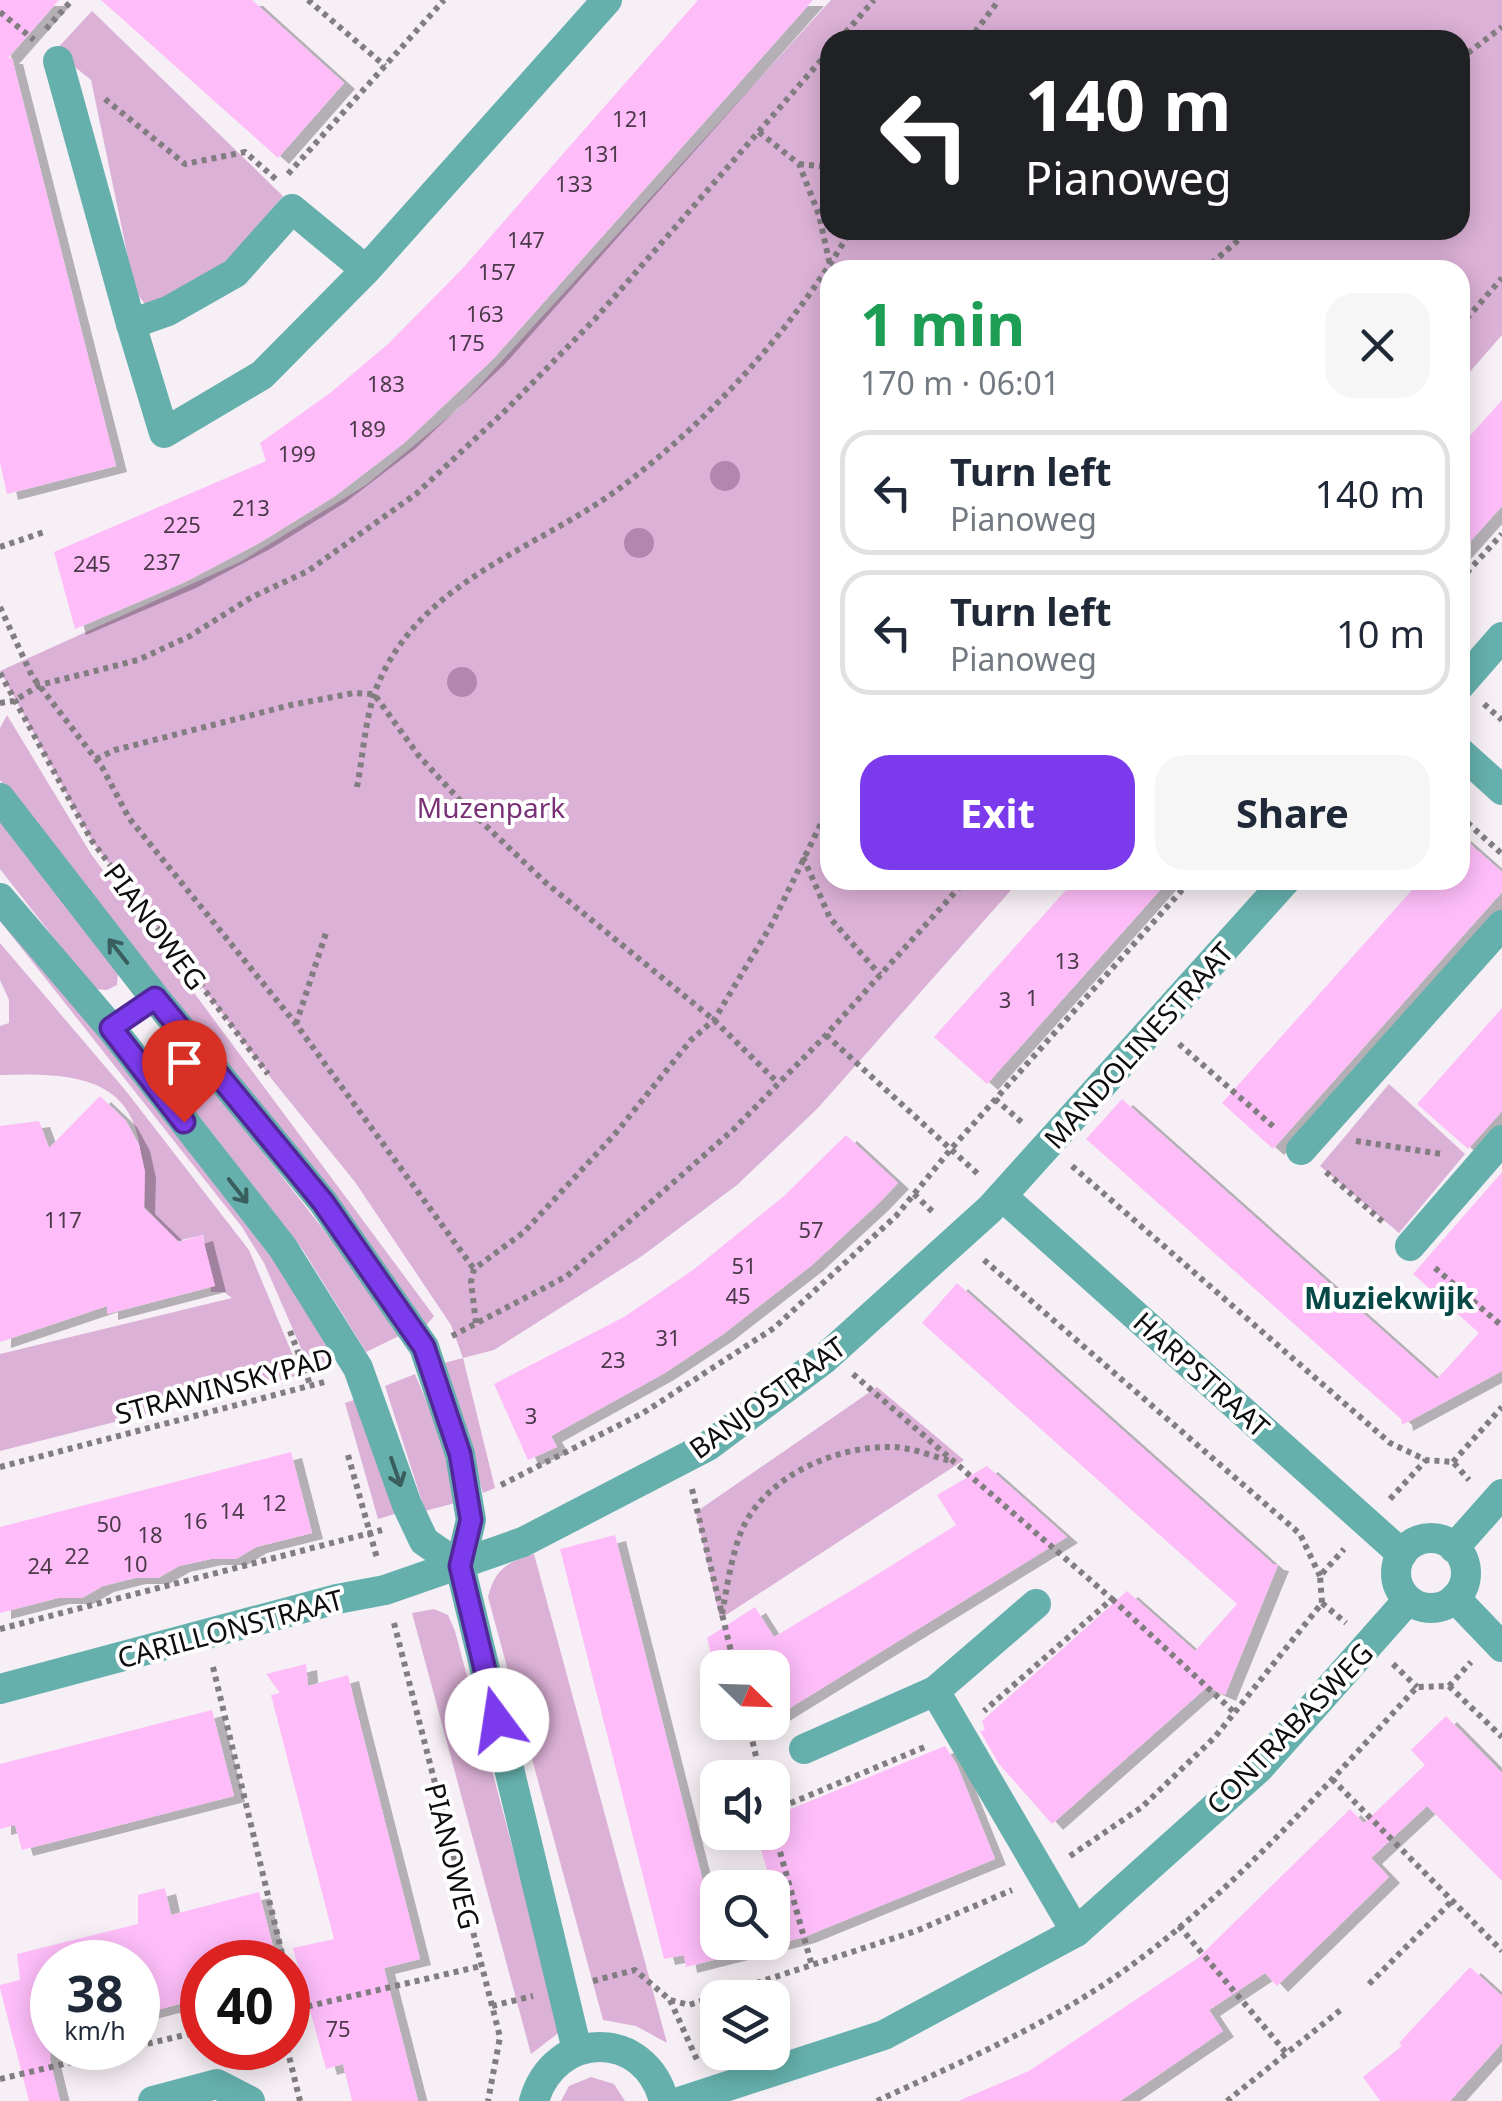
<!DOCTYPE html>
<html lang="en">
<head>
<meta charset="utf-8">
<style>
  :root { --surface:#fff; --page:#f6f6f7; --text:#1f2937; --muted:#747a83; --line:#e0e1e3; --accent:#7c3aed }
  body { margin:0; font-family:"Noto Sans",sans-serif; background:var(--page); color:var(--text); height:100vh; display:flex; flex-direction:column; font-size:38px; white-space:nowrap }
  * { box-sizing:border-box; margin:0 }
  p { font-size:32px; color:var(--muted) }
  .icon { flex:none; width:55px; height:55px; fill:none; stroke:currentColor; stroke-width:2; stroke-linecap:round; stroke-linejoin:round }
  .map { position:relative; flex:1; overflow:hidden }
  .drawer { position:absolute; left:820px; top:260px; width:650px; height:630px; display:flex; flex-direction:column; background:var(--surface); border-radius:30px; box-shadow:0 5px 25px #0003 }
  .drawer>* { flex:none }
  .guide { position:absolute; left:820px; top:30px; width:650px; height:210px; border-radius:30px; box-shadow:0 5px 25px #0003; background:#202124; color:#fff; overflow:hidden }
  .needle { width:65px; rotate:113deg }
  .fabs { position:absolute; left:700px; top:1650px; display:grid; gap:20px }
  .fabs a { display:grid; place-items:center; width:90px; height:90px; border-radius:20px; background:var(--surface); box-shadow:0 5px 25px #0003; font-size:50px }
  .speed { position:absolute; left:30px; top:1940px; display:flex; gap:20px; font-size:50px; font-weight:700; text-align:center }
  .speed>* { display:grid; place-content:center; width:130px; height:130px; border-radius:50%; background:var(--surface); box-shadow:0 5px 25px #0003; line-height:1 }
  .speed small { font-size:25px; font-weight:400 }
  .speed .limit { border:15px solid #d22; background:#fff; color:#111 }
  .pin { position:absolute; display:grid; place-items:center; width:85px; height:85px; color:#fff; margin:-102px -42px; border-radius:50% 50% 50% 0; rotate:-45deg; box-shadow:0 0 10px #0007 }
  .pin .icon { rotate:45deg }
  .me { position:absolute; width:110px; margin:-55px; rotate:346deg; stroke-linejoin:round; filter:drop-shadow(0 0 8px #0008) }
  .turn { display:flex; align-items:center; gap:35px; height:210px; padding:0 40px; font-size:45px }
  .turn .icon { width:130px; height:130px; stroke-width:2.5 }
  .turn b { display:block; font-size:70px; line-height:85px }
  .round { display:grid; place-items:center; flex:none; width:105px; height:105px; border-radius:30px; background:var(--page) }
  .head { display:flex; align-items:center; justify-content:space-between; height:170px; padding:0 40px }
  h1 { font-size:60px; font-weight:700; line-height:75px; color:#1e9e55 }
  .button { display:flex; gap:20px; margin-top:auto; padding:20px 40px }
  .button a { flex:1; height:115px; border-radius:30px; background:var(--accent); color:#fff; font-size:40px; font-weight:700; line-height:115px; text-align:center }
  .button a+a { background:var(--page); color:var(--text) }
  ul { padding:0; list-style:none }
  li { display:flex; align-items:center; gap:30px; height:125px; margin:0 20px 15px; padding:0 20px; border:5px solid var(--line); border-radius:30px }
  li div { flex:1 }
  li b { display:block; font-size:38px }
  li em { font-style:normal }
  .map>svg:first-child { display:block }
  .green { fill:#dcb1d7; fill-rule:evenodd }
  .building { fill:#febdf9; filter:url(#shadow) }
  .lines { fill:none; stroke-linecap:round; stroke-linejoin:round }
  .path { stroke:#817d81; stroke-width:6; stroke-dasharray:5 5; stroke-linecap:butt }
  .minor { stroke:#65b0ad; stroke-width:30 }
  .tree { fill:#b286b0 }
  .oneway { stroke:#3a5e5e }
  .route-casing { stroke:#51269a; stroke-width:25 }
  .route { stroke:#7c3aed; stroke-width:18 }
  .labels { text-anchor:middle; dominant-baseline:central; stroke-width:8; stroke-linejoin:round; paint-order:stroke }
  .number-label { font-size:22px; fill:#4b394a }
  .park-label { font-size:28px; fill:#7a3177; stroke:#fff }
  .street-label { font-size:28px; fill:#0f0d0f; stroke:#fff }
  .neighbourhood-label { font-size:30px; font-weight:bold; fill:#054846; stroke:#fff }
</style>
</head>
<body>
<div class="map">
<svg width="1502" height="2101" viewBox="0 0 1502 2101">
  <defs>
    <filter id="shadow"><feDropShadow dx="11" dy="6" stdDeviation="0" flood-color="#0004"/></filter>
  </defs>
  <rect width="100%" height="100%" fill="#f6eff5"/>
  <!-- green -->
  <g class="green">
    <path d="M831 0H1502V335L1460 383V270H830V880H1020L817 1109 737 1185 642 1256 494 1350 463 1358 495 1488 483 1493 444 1363 463 1358 451 1325 355 1182 274 1082 92 841 0 671 240 562 366 485 457 410ZM830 40H1460V230H830Z"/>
    <polygon points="92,11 283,196 227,262 148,308 135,291 91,80 55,51"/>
    <polygon points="7,715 91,854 434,1316 424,1328 0,780 0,728"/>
    <polygon points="0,818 118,971 117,985 107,990 94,989 0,869"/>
    <polygon points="0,915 86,1020 276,1263 337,1358 311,1371 264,1263 242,1227 0,921"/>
    <path d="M0 943 126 1091 249 1250 301 1375 0 1451V1354L232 1298 224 1292H211L203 1235 177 1241 141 1203C150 1089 104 1071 0 1075V1026L9 1023V1000L0 980Z"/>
    <polygon points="166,1037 174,1039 338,1248 399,1336 366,1352 303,1250 149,1052 156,1040"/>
    <polygon points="1389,1084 1465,1154 1399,1233 1320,1166"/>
    <polygon points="415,1374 441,1436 459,1502 425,1511 385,1386"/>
    <polygon points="877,1387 964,1460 720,1619 696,1512"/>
    <polygon points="357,1399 395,1514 378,1519 345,1403"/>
    <path d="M534 1554 667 2043 636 2026 603 2020 488 1597C495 1569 507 1562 534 1554Z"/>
    <polygon points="434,1609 448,1615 455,1631 561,2031 531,2054 412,1613"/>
    <polygon points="591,2077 614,2084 625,2101 561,2101 569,2086"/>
  </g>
  <!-- building -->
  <g class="building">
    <polygon points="0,0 59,0 8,58 12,58 116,466 7,494 0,463"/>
    <polygon points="101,0 252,0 344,83 278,158"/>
    <polygon points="698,0 813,0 493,359 404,443 335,496 261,542 185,582 75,629 54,552 266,461 260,443 330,393 388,344 463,268"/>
    <polygon points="1502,400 1502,506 1460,553 1460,447"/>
    <polygon points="1460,835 1502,872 1502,892 1273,1149 1222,1103 1421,880 1460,880"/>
    <polygon points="1075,880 1169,880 987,1084 934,1037"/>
    <polygon points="1502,1008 1502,1111 1468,1149 1417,1104"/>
    <polygon points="100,1096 126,1121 139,1145 145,1172 144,1208 179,1242 202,1235 215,1286 107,1314 107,1306 0,1342 0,1126 39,1121 49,1148"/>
    <polygon points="1122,1099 1437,1379 1479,1333 1413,1274 1502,1172 1502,1371 1402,1425 1401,1419 1086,1139"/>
    <polygon points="846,1135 898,1183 878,1204 812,1265 722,1335 663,1374 551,1436 557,1447 528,1460 494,1384 624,1317 693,1270 784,1196"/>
    <polygon points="957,1283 1273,1564 1278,1565 1225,1695 1207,1687 1052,1824 999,1764 980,1731 985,1730 982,1721 1127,1591 1195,1651 1237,1604 922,1323"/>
    <polygon points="291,1452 312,1533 256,1547 236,1559 211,1559 179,1566 158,1578 135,1578 103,1586 82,1598 58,1598 0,1613 0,1527"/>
    <polygon points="987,1466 1067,1537 772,1719 772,1668 718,1668 718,1681 707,1638 755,1607 774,1637 865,1582 956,1525 937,1495"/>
    <polygon points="615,1535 711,1913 718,1911 718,1942 772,1942 772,1888 760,1846 783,1840 776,1815 945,1746 957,1765 995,1859 804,1937 686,1967 684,1955 664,1959 560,1549"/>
    <polygon points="306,1664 308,1686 348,1675 356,1708 420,1959 384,1968 418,2101 352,2101 343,2064 326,2069 293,1948 334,1939 271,1695 280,1693 266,1674"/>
    <polygon points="212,1710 234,1796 22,1850 15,1825 0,1829 0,1764"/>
    <polygon points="1446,1716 1502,1773 1502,1881 1427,1806 1371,1858 1389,1877 1277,1986 1265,1973 1209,2010 1223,2031 1120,2101 958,2101 1029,2071 1198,1958 1350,1809 1364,1823 1425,1765 1411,1750"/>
    <polygon points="165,1888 171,1915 259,1892 277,1962 202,1962 202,1998 138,2015 138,1962 52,1962 50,2060 60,2101 29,2101 0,1988 0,1985 20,1980 17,1954 138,1924 138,1895"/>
    <polygon points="1470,1967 1502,1996 1502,2043 1450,2101 1380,2101 1363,2077 1402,2046 1399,2043"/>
  </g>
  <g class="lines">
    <!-- path -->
    <g class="path">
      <polyline points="308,0 385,66"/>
      <polyline points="0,12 34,40"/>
      <polyline points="46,29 72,0"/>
      <polyline points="839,40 874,0"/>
      <polyline points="969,40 999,0"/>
      <polyline points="1460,59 1502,27"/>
      <polyline points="105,99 185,164 245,152 278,181"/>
      <polyline points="759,132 799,164 819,215 830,265"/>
      <polyline points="799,164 830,167"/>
      <polyline points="288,174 444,0"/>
      <polyline points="1204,270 1250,230"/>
      <polyline points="1460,326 1502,278"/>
      <polyline points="0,547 47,531"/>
      <polyline points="1460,580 1502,534"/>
      <polyline points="0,607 32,676 102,767 129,818 296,1024 474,1269"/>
      <polyline points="0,673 92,841 268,1074"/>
      <polyline points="0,703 14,701 40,685 138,660 190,636 252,597 308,571 416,494 507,409 595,319 830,50"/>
      <polyline points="1484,704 1502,720"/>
      <polyline points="96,759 115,750 291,705 354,693 374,694 419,756 466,807 545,882 714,1020 778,1083"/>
      <path d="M357 787C363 756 365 719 376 689 419 579 538 550 624 485 715 415 793 329 851 230"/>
      <polyline points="1460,816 1502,854"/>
      <polyline points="803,857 830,918 880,975"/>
      <polyline points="296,1024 327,930"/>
      <polyline points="826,1035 979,1175"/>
      <polyline points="1179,1044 1275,1128"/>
      <polyline points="995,1099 1025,1125"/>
      <polyline points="1356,1141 1442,1154"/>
      <polyline points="1072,1166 1390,1443 1426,1460 1453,1462 1469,1480"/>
      <polyline points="1326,1172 1384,1223"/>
      <polyline points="914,1194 935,1214"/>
      <polyline points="984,1260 1300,1534 1320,1576"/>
      <polyline points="1435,1268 1502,1326"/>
      <polyline points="476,1323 471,1282 474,1269 524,1232 615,1134 691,1040 714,1020 773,922 830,805"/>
      <polyline points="290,1331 311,1387"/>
      <polyline points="452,1336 567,1276 734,1129 826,1035 966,880"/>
      <polyline points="853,1374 1112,1599 984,1711"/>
      <polyline points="348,1455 377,1558"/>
      <polyline points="1453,1462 1502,1407"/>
      <polyline points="0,1467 328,1381"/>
      <polyline points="501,1485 643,1413 774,1328 896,1216 951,1149 1191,880"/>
      <polyline points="692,1489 735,1668"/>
      <polyline points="1390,1499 1426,1460"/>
      <polyline points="1112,1599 1234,1712"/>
      <polyline points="1322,1603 1346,1623"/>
      <path d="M722 1614C727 1587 731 1558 741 1532 764 1476 837 1445 894 1447 913 1448 935 1457 954 1462"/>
      <polyline points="394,1623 500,2037 488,2101"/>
      <polyline points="0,1629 382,1530"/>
      <polyline points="1393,1664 1417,1687"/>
      <polyline points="213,1667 284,1962"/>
      <polyline points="1449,1686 1502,1737"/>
      <polyline points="748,1722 761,1778"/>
      <polyline points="1332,1779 1502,1951"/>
      <polyline points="772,1811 927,1746"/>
      <polyline points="772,1823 812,1966"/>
      <polyline points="1070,1856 1142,1807 1215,1737 1322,1603 1320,1576 1344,1549"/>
      <polyline points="1179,1926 1288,2055"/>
      <polyline points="288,1976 296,2009"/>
      <polyline points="593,1981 635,1970 670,2000 689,2005 916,1931 1012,1890"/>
      <polyline points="1369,1984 1452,1901"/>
      <polyline points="670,2000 698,2062"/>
      <polyline points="492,2006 533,1996"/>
      <polyline points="288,2011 481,1966"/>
      <polyline points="138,2046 202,2031"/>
      <polyline points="287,2048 300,2101"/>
      <polyline points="0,2079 132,2048"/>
      <path d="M877 2101C948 2068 1022 2036 1089 1994 1211 1918 1320 1792 1417 1687L1449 1686 1471 1662"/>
      <polyline points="1227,2101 1343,2008"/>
    </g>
    <!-- minor -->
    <g class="minor">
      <polyline points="58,61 131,324"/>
      <polyline points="366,270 292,209 235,273 168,311 131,324 164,433 262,375 366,270 607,0"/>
      <polyline points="1460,685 1502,637"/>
      <polyline points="1460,752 1502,790"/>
      <polyline points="0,798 155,998 323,1202 424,1347 460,1454 471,1520 460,1566 577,2050"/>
      <polyline points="0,898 111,1028 283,1248 358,1368 407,1505 424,1541 460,1566"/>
      <polyline points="1301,1150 1502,925"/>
      <polyline points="1002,1196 1402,1554"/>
      <polyline points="1410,1246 1502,1140"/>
      <circle cx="1431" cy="1573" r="35"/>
      <polyline points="1454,1548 1502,1494"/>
      <polyline points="1455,1598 1502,1647"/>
      <polyline points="0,1689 337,1599 385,1590 523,1542 708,1446 823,1360 990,1209 1286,880"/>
      <polyline points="935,1691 1076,1932"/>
      <polyline points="804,1749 935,1691 1036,1604"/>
      <polyline points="153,2101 217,2084 250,2101"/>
      <path d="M534 2101C554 2030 645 2028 664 2101"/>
      <polyline points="682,2101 884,2035 1076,1932 1259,1768 1408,1600"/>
    </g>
  </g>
  <!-- trees -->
  <g class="tree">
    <circle cx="725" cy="476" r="15"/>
    <circle cx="639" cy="543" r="15"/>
    <circle cx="462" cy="682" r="15"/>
  </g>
  <!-- one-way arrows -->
  <defs><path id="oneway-shaft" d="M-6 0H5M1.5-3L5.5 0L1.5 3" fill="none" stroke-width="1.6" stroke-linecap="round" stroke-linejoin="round" transform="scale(2.5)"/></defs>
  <g class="oneway">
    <use href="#oneway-shaft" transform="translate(118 951) rotate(-128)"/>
    <use href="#oneway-shaft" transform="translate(238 1191) rotate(52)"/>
    <use href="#oneway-shaft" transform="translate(396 1472) rotate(71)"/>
  </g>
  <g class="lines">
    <defs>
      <polyline id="route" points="184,1122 111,1028 155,998 323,1202 424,1347 460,1454 471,1520 460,1566 497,1720"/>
    </defs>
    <!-- route casing -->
    <use href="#route" class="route-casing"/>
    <!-- route -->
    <use href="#route" class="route"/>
  </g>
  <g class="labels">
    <!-- number labels -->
    <g class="number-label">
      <text x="631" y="118">121</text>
      <text x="602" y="153">131</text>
      <text x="574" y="183">133</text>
      <text x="526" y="239">147</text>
      <text x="497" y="271">157</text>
      <text x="485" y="313">163</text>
      <text x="466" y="342">175</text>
      <text x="386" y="383">183</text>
      <text x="367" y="428">189</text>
      <text x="297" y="453">199</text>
      <text x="251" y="507">213</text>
      <text x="182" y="524">225</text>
      <text x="162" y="561">237</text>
      <text x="92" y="563">245</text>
      <text x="1067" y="960">13</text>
      <text x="1032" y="997">1</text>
      <text x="1005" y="999">3</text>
      <text x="63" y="1219">117</text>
      <text x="811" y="1229">57</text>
      <text x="744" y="1265">51</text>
      <text x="738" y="1295">45</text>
      <text x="668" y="1337">31</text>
      <text x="613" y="1359">23</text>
      <text x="531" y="1415">3</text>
      <text x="274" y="1502">12</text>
      <text x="232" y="1510">14</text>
      <text x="195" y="1520">16</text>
      <text x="109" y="1523">50</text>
      <text x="150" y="1534">18</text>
      <text x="77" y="1555">22</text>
      <text x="135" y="1563">10</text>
      <text x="40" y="1565">24</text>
      <text x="338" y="2028">75</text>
    </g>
    <!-- park labels -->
    <g class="park-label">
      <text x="491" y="807">Muzenpark</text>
    </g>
    <!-- street labels -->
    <g class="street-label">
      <text transform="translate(156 926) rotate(53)">PIANOWEG</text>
      <text transform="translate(1138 1045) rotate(-48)">MANDOLINESTRAAT</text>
      <text transform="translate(1202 1374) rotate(42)">HARPSTRAAT</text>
      <text transform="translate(224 1385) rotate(-15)">STRAWINSKYPAD</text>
      <text transform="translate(767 1397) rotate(-36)">BANJOSTRAAT</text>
      <text transform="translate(230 1628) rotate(-15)">CARILLONSTRAAT</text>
      <text transform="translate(1289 1728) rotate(-46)">CONTRABASWEG</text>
      <text transform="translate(453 1856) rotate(76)">PIANOWEG</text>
    </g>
    <!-- neighbourhood labels -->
    <g class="neighbourhood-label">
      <text x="1389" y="1297">Muziekwijk</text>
    </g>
  </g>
</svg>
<div class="fabs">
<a><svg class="needle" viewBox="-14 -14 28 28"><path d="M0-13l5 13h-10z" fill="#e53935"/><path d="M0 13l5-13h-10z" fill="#747a83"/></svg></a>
<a><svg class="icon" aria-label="sound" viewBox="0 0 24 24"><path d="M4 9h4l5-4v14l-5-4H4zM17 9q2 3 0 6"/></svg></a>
<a><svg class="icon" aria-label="search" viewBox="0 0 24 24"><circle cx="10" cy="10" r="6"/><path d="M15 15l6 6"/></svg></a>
<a><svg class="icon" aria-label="layers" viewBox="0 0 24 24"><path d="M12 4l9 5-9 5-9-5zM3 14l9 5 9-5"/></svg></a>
</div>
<div class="speed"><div>38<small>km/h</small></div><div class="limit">40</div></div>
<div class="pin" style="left:184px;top:1122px;background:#d93025"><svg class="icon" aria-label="arrive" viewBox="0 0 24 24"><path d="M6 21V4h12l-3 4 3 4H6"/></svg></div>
<svg class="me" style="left:497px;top:1720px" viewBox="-20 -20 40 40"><circle r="19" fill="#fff"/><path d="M0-13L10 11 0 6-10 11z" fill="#7c3aed"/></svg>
<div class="guide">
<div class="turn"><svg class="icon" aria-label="left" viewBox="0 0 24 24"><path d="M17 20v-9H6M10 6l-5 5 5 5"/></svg><div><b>140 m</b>Pianoweg</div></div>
</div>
<section class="drawer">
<div class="head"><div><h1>1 min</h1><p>170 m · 06:01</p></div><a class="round"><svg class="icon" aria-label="close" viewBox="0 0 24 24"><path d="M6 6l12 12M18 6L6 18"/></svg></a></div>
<ul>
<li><svg class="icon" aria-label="left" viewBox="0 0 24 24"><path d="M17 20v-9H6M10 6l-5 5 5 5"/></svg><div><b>Turn left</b><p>Pianoweg</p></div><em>140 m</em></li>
<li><svg class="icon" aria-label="left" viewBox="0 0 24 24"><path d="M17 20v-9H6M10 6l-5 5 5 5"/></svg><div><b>Turn left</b><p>Pianoweg</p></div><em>10 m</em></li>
</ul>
<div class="button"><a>Exit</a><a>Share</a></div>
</section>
</div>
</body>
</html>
